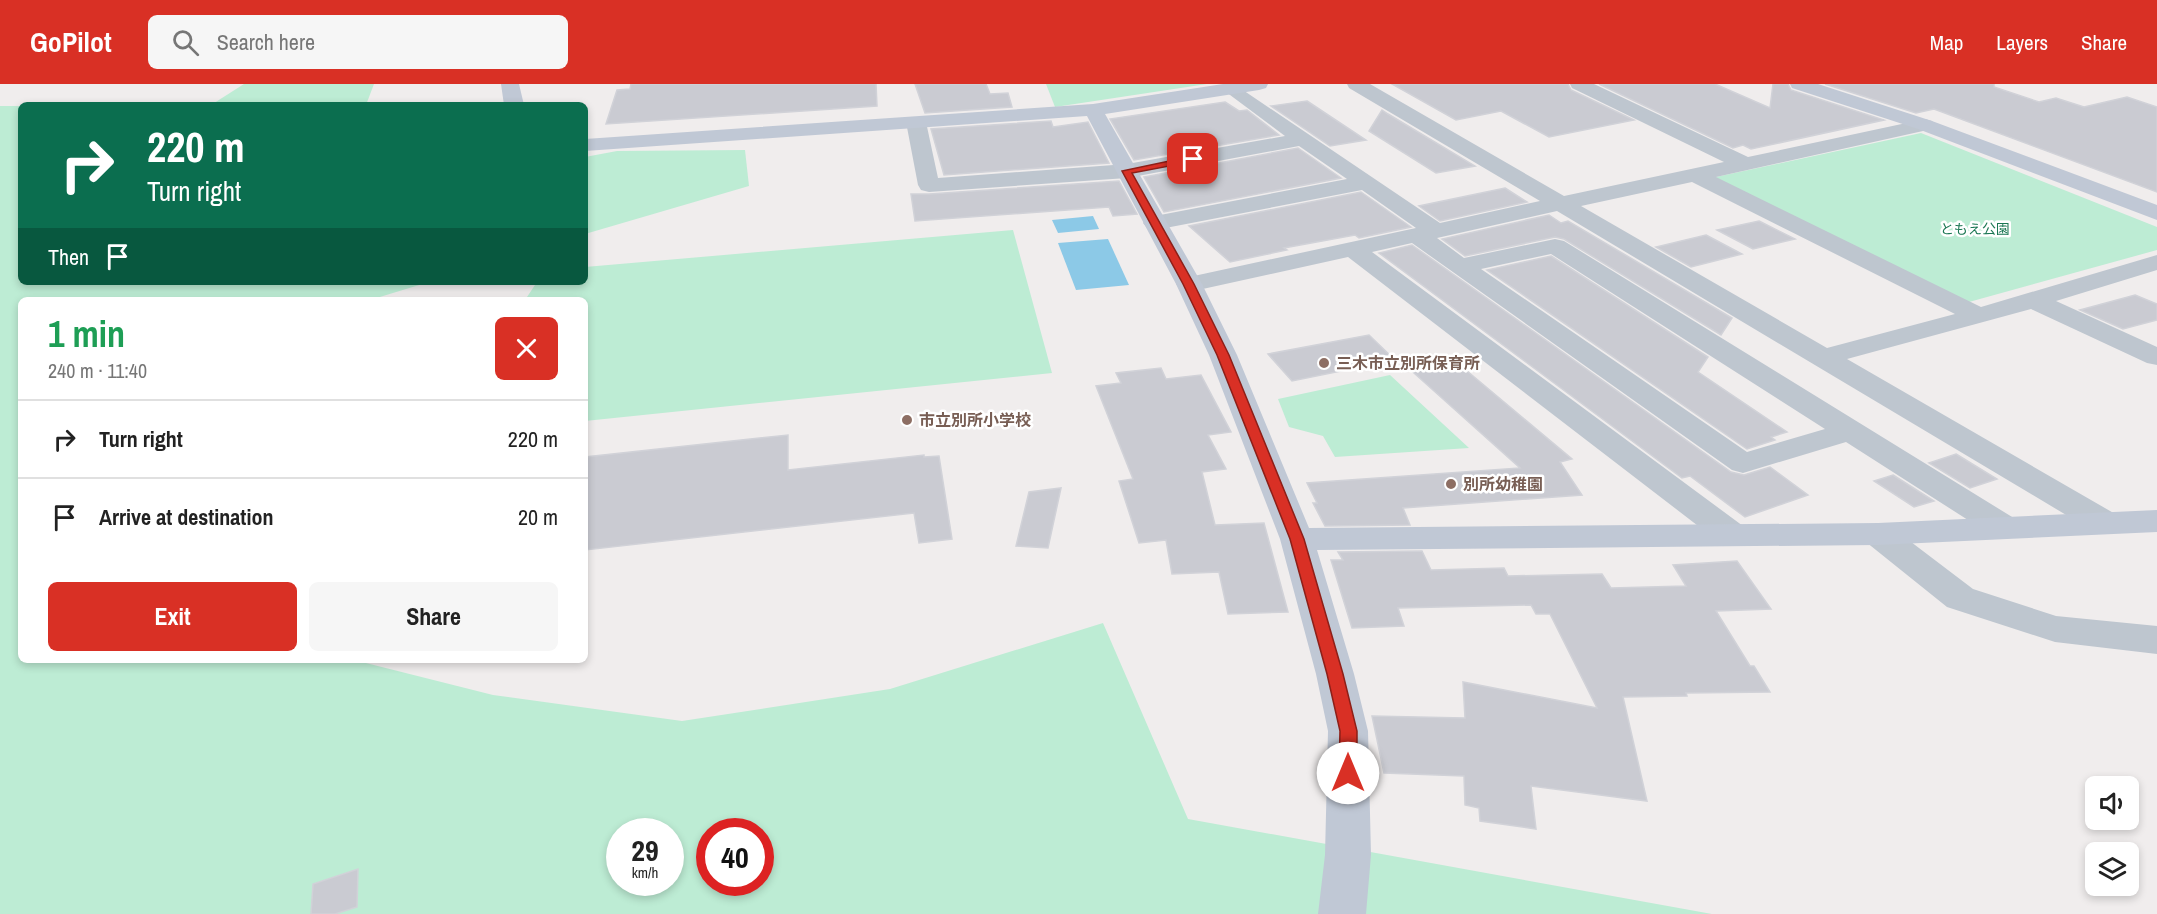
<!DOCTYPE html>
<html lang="en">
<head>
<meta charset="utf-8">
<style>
  :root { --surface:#fff; --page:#f6f6f6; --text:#222; --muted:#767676; --line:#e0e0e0; --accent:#d93025 }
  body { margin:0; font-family:"Archivo Narrow","Noto Sans JP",sans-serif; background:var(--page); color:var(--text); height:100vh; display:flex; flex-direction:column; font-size:22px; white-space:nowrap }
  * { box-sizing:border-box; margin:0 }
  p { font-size:20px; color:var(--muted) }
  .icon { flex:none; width:33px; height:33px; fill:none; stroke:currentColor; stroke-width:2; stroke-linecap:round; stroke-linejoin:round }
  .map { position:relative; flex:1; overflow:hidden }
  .details { position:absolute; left:18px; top:213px; width:570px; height:366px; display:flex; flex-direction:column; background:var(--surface); border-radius:9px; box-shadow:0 3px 9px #0003 }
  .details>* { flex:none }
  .guide { position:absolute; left:18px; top:18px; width:570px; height:183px; border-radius:9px; box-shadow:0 3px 9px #0003; background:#0b6e4f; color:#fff; overflow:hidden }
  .fabs { position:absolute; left:2085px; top:692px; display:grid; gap:12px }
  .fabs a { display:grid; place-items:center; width:54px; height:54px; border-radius:9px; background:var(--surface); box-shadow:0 3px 9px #0003; font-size:30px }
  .speed { position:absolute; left:606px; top:734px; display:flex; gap:12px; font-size:30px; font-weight:700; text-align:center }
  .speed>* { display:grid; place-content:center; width:78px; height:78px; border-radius:50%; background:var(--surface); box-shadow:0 3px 9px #0003; line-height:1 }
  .speed small { font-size:15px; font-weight:400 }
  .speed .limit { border:9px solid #d22; background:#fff; color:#111 }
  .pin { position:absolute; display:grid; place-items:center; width:51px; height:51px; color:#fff; margin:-26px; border-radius:12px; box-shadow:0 3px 9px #0006 }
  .me { position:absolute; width:66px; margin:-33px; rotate:0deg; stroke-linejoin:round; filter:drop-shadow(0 0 4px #0008) }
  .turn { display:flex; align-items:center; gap:21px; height:126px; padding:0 30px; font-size:27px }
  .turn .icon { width:78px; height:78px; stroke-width:2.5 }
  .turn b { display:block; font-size:42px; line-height:51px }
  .then { display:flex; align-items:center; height:57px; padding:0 30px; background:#0003; gap:12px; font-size:22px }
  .round { display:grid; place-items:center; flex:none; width:63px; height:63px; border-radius:9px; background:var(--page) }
  .headline { display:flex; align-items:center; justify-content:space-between; height:102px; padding:0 30px }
  h1 { font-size:36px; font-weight:700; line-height:45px; color:#1e9e55 }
  .button { display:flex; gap:12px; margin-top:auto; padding:12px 30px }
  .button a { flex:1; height:69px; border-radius:9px; background:var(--accent); color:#fff; font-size:24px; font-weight:700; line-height:69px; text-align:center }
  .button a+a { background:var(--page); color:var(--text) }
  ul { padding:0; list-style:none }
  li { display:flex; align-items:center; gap:18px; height:78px; padding:0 30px; border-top:2px solid var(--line) }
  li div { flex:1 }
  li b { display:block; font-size:22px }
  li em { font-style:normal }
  header { display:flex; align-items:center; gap:36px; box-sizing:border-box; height:84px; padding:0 30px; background:var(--accent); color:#fff }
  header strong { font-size:28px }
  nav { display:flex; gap:33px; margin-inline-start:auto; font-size:21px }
  .search { width:420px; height:54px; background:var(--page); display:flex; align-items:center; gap:15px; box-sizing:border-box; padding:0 21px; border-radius:9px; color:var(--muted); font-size:22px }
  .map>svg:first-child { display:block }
  .green { fill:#bdecd4; fill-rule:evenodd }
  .water { fill:#8cc9e7 }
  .building { fill:#cacbd2; stroke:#d1d2d8; stroke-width:1.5 }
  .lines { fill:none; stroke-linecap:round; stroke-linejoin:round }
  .street { fill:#bec6cf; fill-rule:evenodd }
  .secondary { fill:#c0c8d5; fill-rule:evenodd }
  .route { fill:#d93025; stroke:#8d1f18; stroke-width:1.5 }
  .education-dot { fill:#8d6e63; stroke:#fff; stroke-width:2 }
  .labels { text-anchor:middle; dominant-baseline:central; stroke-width:5; stroke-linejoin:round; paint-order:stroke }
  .far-park-label { font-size:14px; fill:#1b7753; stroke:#fff }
  .education-label { font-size:16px; font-weight:bold; fill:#785e54; stroke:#fff; text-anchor:start }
</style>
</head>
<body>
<header>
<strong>GoPilot</strong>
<div class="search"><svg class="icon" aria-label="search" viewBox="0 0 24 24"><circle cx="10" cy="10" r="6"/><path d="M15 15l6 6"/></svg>Search here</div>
<nav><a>Map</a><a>Layers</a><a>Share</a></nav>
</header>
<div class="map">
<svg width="2157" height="830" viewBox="0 0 2157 830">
  <rect width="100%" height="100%" fill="#f0eded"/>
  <!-- green -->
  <g class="green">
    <polygon points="244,0 374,0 366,21 211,21"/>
    <polygon points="1046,0 1207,0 1055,23"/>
    <path d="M0 22H21V198H429L370 216H21V576H354L493 611 682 637 890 605 1103 539 1188 735 1712 830H0ZM620 747H670V798H620ZM710 747H760V798H710Z"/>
    <polygon points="1921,49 2157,143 2157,166 1969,218 1711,94"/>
    <polygon points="745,66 749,102 585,150 585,73 617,67"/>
    <polygon points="1013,146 1052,289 585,337 585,216 525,216 537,198 585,198 585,183"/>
    <polygon points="1390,291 1469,364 1335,373 1323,352 1289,343 1278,315"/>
  </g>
  <!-- water -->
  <g class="water">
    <polygon points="1093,132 1099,145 1058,149 1052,136"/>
    <polygon points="1108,155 1129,201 1076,206 1058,159"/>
  </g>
  <!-- building -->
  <g class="building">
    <polygon points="631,0 876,0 877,22 606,40 617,6 630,5"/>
    <polygon points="915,0 986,0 990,10 1008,9 1012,23 925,29"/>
    <polygon points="1392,0 1568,0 1571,6 1634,36 1549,53 1501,27 1456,36"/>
    <polygon points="1599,0 1715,0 1770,24 1773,0 1788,0 1791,6 1884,36 1751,65 1743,61 1733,64"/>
    <polygon points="1825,0 1994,0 1994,3 2039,18 2056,14 2084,23 2127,13 2157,23 2157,108 1934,25 1916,29"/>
    <polygon points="1307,17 1366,56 1330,62 1271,22"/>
    <polygon points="1225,18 1239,27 1247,26 1279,51 1134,76 1110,35"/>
    <polygon points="1382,26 1388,30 1475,82 1436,89 1369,47"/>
    <polygon points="1051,37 1053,43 1088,38 1109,79 944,91 931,45"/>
    <polygon points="1298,64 1341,94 1164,128 1144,93"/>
    <polygon points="1119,97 1137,130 1113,132 1109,123 915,137 911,110 929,110"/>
    <polygon points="1505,104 1527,118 1440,137 1419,122"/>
    <polygon points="1361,108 1411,143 1359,154 1355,151 1284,164 1287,166 1230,178 1189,142"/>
    <polygon points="1549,131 1561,139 1568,137 1732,234 1721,251 1564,155 1555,153 1465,172 1442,155"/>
    <polygon points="1759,137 1795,155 1753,165 1717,146"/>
    <polygon points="1706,151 1742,170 1691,183 1656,163"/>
    <polygon points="1412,161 1731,388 1744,391 1770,383 1808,411 1745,433 1690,392 1682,394 1379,169"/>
    <polygon points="1551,172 1708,273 1698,288 1787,348 1771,353 1775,356 1747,365 1487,186"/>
    <polygon points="2135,211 2157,220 2157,236 2123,245 2080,226"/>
    <polygon points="1369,251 1395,276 1292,297 1268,270"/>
    <polygon points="1448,271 1572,375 1560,378 1582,411 1403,424 1410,441 1325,442 1313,419 1317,419 1307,399 1520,384 1405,281"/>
    <polygon points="1161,284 1166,295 1201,291 1231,348 1208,351 1226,385 1202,388 1215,441 1264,439 1288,528 1228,530 1219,488 1172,490 1166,456 1139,459 1119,397 1133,395 1096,302 1121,299 1116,289"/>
    <polygon points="788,351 788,386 924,371 924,373 939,372 952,455 919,459 914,429 585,466 585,373"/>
    <polygon points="1956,370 1997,395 1970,404 1929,379"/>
    <polygon points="1893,391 1934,417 1914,423 1874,397"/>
    <polygon points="1061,404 1048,464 1016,462 1029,408"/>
    <polygon points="1422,467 1431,486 1504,484 1508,492 1602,490 1611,504 1686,502 1673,481 1737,477 1771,525 1716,527 1750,582 1754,582 1770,608 1686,609 1687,612 1623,613 1647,717 1531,702 1536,745 1480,737 1479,724 1465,721 1464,692 1384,689 1372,632 1465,634 1463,598 1597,624 1550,530 1536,530 1531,521 1398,524 1404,542 1352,544 1331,476 1343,476 1338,468"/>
    <polygon points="358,785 357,823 335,830 311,830 313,800"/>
  </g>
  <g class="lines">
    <!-- street -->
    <g class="street">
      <path d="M1234 0 1440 139 1540 117 1349 4 1347 0H1370L1564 112 1724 78 1572 4 1570 0H1594L1748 73 1925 35 1932 37 1935 41 1932 45 1716 93 1981 223 2157 171V186L2056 217 2157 263V281L2147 279 2031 225 1847 275 2117 431 2122 439 2117 447 2105 450 2093 447 1557 127 1437 154 1464 174 1555 155 1564 157 2017 436 2022 444 2017 452 2005 455 1993 452 1846 358 1743 389 1732 386 1412 159 1372 168 1743 442 1748 450 1743 458 1731 461 1719 458 1348 173 1189 208 1180 205 1176 200 1180 195 1416 144 1362 106 1155 146 1147 144 1143 139 1147 134 1155 132 1347 95 1299 62 1127 94 929 108 921 106 918 101 906 38 909 34H923L926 38 938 94 1127 80 1285 52 1222 5 1224 1ZM1692 98 1955 230 1827 264 1581 122ZM1551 170 1825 345 1747 368 1481 185Z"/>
      <polygon points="1878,439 1890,442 1973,505 2056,532 2157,542 2157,570 2055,558 1947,523 1866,458 1861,450 1866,442"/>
    </g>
    <!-- secondary -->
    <g class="secondary">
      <polygon points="501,0 519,0 524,21 504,21"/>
      <polygon points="1223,0 1268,0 1266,4 1259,6 1105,30 1202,200 1237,271 1309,444 1878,439 2157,426 2157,448 1878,461 1317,466 1354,590 1368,647 1371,771 1366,830 1318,830 1325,771 1328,647 1316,590 1280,455 1209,271 1176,200 1087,32 585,67 585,55 1093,20"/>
      <polygon points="1790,0 1818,0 1932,37 2157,121 2157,136 1918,45 1792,4"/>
    </g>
  </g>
  <!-- route -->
  <polygon class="route" points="1193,72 1196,73 1196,77 1132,89 1194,200 1229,271 1304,455 1343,590 1357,647 1357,689 1354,694 1348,696 1342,694 1339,689 1340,647 1327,590 1290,455 1217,271 1183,200 1122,87"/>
  <!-- markers -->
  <g class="education-dot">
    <circle cx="1324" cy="279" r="6"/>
    <circle cx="907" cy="336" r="6"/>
    <circle cx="1451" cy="400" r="6"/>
  </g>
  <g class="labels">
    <!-- far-park labels -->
    <g class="far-park-label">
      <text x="1975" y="145">ともえ公園</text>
    </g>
    <!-- education labels -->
    <g class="education-label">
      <text x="1336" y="279">三木市立別所保育所</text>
      <text x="919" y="336">市立別所小学校</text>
      <text x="1463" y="400">別所幼稚園</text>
    </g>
  </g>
</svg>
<div class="fabs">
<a><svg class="icon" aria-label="sound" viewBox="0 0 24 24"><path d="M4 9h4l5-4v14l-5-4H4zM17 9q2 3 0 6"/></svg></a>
<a><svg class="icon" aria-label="layers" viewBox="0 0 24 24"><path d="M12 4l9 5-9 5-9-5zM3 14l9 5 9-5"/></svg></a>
</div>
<div class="speed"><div>29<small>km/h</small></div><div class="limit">40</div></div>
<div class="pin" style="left:1193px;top:75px;background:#d93025"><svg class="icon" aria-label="arrive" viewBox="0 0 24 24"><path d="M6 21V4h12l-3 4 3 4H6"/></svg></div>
<svg class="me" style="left:1348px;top:689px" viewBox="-20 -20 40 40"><circle r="19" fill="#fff"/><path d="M0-13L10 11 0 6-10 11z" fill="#d93025"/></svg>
<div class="guide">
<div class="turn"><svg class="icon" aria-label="right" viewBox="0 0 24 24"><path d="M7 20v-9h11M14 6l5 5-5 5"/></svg><div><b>220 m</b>Turn right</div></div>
<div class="then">Then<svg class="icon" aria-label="arrive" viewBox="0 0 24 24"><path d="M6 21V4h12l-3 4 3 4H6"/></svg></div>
</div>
<section class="details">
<div class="headline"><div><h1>1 min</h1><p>240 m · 11:40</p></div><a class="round" style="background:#d93025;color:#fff"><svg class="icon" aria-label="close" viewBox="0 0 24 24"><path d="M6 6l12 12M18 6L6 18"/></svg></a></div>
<ul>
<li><svg class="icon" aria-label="right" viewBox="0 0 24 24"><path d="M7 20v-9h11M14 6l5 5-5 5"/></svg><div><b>Turn right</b></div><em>220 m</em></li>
<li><svg class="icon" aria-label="arrive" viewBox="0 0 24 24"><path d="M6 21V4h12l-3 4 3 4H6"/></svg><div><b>Arrive at destination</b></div><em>20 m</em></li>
</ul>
<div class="button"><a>Exit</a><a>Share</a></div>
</section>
</div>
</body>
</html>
